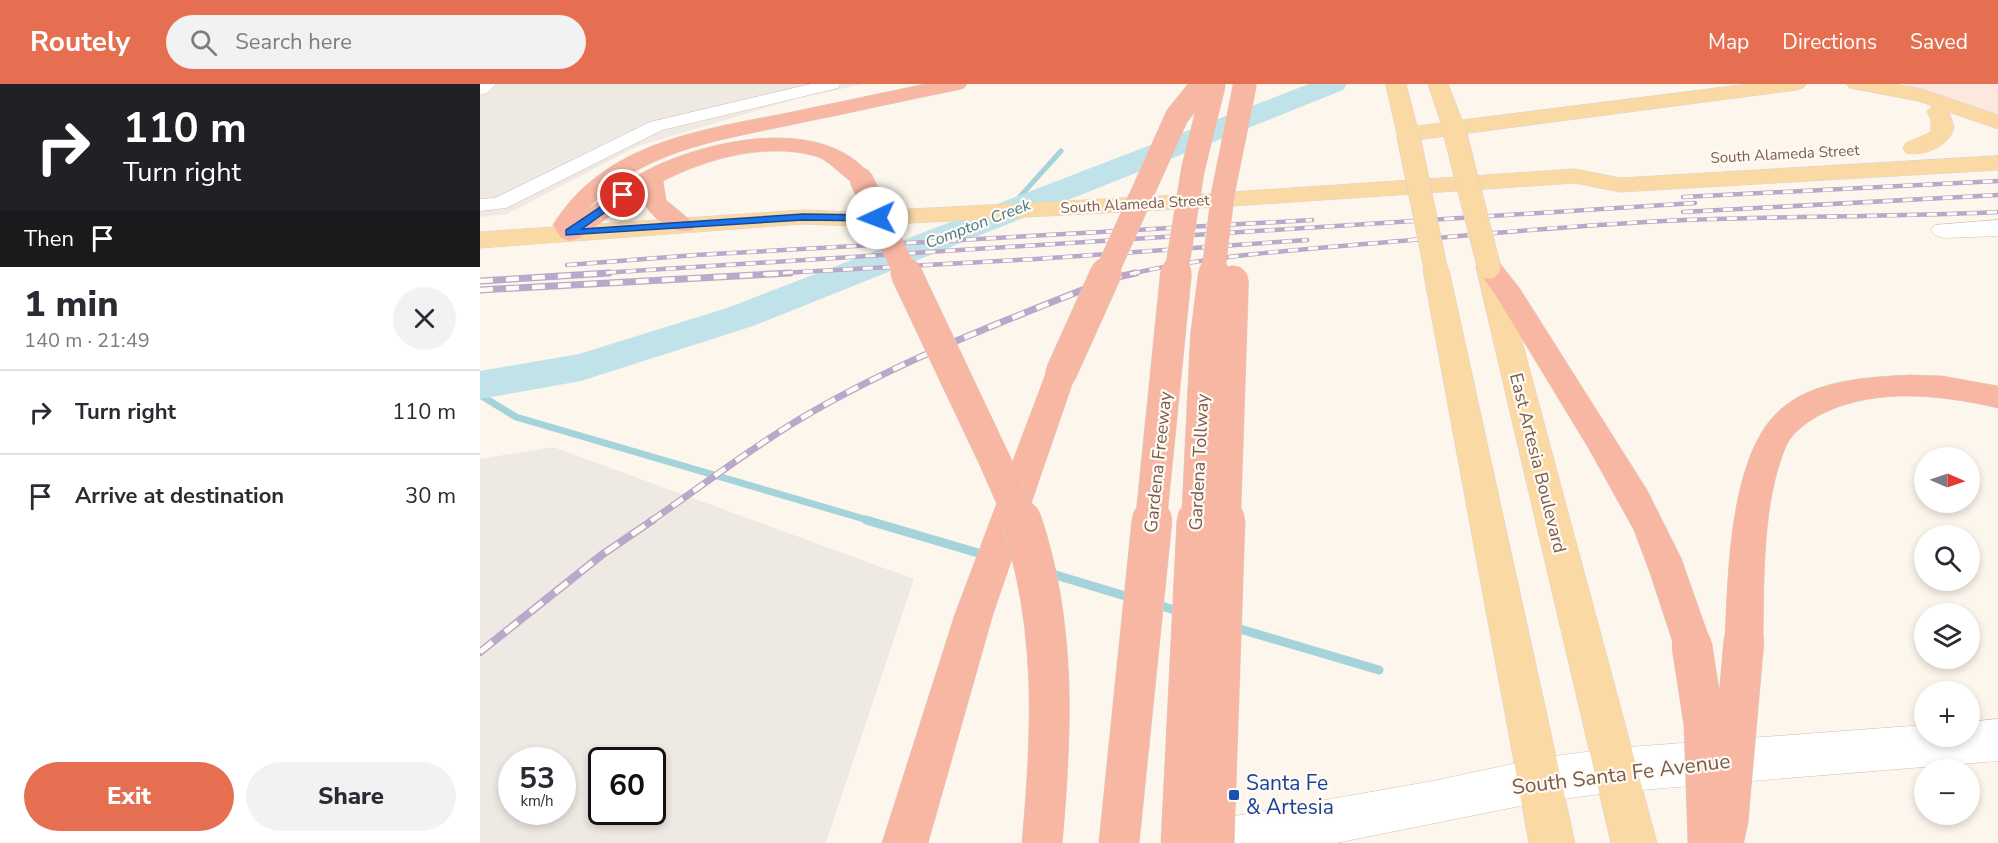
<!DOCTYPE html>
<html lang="en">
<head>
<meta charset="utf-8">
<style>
  :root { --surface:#fff; --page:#f2f2f3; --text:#2b2b33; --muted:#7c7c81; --line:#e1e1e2; --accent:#e76f51 }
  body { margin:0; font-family:"Nunito Sans",sans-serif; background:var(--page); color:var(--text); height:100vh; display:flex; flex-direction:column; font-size:22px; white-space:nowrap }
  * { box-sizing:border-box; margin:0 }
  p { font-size:20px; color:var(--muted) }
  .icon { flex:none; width:33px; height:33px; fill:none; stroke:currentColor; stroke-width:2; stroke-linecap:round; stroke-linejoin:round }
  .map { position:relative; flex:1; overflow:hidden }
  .drawer { display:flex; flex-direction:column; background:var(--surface); width:480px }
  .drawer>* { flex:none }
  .banner { background:#202124; color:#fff; overflow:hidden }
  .needle { width:39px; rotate:92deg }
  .fabs { position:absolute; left:1434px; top:363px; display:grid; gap:12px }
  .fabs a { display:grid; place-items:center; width:66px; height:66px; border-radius:50%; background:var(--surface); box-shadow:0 3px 9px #0003; font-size:30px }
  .speed { position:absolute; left:18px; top:663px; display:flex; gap:12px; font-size:30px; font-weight:700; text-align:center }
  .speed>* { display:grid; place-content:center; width:78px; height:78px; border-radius:50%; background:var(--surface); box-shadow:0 3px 9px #0003; line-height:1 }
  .speed small { font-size:15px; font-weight:400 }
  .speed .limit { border:3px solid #111; border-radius:9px; background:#fff; color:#111 }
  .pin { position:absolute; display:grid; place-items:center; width:51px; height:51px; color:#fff; margin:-26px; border:3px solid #fff; border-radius:50%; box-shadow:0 2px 6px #0007 }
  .me { position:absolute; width:66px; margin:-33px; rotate:268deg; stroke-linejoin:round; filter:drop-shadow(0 0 4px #0008) }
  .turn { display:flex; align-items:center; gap:21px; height:126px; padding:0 24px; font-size:27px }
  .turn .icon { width:78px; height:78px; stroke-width:2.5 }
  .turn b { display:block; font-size:42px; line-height:51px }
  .then { display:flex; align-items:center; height:57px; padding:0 24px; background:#0003; gap:12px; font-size:22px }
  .round { display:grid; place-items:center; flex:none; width:63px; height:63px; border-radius:32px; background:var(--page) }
  .headline { display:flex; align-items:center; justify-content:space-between; height:102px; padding:0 24px }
  h1 { font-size:36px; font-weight:800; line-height:45px }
  .primary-button { display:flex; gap:12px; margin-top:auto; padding:12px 24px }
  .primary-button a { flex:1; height:69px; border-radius:36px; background:var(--accent); color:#fff; font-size:24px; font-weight:800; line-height:69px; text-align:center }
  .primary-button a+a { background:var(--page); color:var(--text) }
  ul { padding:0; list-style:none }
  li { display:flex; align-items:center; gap:18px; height:84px; padding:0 24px; border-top:2px solid var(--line) }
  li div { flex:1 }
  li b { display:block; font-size:22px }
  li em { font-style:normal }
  header { display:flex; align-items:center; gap:36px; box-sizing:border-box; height:84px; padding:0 30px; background:var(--accent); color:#fff }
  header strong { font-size:28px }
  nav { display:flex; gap:33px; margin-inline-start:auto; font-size:21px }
  .search { width:420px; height:54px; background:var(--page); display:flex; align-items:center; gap:15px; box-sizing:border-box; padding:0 21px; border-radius:33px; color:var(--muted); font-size:22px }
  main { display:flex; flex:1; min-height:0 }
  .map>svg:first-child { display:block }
  .commercial { fill:#fde8e0 }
  .industrial { fill:#efe9e4; fill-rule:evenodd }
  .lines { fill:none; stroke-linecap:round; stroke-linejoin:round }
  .stream-far2 { stroke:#a5d3da; stroke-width:5 }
  .stream-far1 { stroke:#a5d3da; stroke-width:7 }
  .stream { stroke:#a5d3da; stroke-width:9 }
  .river { fill:#bfe3e8; fill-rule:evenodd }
  .street-casing { stroke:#d1beb0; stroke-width:1 }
  .secondary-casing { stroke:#d6c0b0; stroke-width:1 }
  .primary-casing { stroke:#dad1cd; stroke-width:1 }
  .highway-casing { stroke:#dad1cd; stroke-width:1 }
  .street { fill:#fff; fill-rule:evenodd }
  .secondary { fill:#fff; fill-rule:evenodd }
  .primary { fill:#fbd9a5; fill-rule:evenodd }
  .highway { fill:#f7b7a3; fill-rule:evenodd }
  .rail-far2-casing { stroke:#b9a8c9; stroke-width:4.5 }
  .rail-far1-casing { stroke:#b9a8c9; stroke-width:7 }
  .rail-casing { stroke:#b9a8c9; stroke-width:8 }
  .rail-far2 { stroke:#fffaf3; stroke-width:3; stroke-dasharray:10; stroke-linecap:butt }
  .rail-far1 { stroke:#fffaf3; stroke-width:4.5; stroke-dasharray:13; stroke-linecap:butt }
  .rail { stroke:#fffaf3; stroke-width:5; stroke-dasharray:16; stroke-linecap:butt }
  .primary-bridge-casing { stroke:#dad1cd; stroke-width:24; stroke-linecap:butt }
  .highway-bridge-far2-casing { stroke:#dad1cd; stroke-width:24; stroke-linecap:butt }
  .highway-bridge-far1-casing { stroke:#dad1cd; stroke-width:32; stroke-linecap:butt }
  .highway-bridge-casing { stroke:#dad1cd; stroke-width:41; stroke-linecap:butt }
  .primary-bridge { stroke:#fbd9a5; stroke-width:23 }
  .highway-bridge-far2 { stroke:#f7b7a3; stroke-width:23 }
  .highway-bridge-far1 { stroke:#f7b7a3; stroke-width:31 }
  .highway-bridge { stroke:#f7b7a3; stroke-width:40 }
  .route { fill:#1a73e8; stroke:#114b97; stroke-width:1.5 }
  .transit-dot { fill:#1a4fb4; stroke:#fffaf3; stroke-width:2 }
  .labels { text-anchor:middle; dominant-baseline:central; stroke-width:4.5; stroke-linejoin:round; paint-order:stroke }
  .far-street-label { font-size:15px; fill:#7a5c4d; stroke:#fffaf3 }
  .far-water-label { font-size:16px; font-style:italic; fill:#437c86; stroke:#fffaf3 }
  .street-label { font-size:18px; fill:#7a5c4d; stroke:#fffaf3 }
  .near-street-label { font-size:21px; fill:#7a5c4d; stroke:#fffaf3 }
  .near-transit-label { font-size:21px; fill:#164399; stroke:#fffaf3; text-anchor:start }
</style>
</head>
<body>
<header>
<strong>Routely</strong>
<div class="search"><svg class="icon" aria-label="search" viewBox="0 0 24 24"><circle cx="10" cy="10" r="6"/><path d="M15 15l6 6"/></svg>Search here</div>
<nav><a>Map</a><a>Directions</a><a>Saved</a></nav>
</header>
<main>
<section class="drawer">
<div class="banner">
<div class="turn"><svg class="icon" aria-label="right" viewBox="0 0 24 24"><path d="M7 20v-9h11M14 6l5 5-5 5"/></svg><div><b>110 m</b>Turn right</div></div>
<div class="then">Then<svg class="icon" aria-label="arrive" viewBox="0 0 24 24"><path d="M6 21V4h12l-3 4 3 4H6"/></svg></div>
</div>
<div class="headline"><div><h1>1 min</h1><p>140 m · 21:49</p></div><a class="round"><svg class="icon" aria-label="close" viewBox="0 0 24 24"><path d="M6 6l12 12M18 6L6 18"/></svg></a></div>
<ul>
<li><svg class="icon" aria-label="right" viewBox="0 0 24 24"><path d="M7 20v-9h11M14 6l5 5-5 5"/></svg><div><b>Turn right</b></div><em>110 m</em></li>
<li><svg class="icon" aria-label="arrive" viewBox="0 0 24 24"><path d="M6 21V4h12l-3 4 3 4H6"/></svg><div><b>Arrive at destination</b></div><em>30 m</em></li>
</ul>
<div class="primary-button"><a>Exit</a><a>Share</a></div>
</section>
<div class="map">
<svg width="1518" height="759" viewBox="0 0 1518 759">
  <rect width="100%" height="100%" fill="#fdf6ec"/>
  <!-- commercial -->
  <polygon class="commercial" points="1422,0 1518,0 1518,33 1511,32"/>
  <!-- industrial -->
  <g class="industrial">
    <polygon points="0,0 383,0 316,15 158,62 27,130 0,133"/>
    <path d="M73 363 434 495 346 759H0V375ZM32 676H82V728H32ZM122 676H172V728H122Z"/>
  </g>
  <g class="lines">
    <!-- stream-far2 -->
    <polyline class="stream-far2" points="528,126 581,67"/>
    <!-- stream-far1 -->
    <polyline class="stream-far1" points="0,311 36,333 391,437"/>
    <!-- stream -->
    <g class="stream">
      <polyline points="386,436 505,471"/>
      <polyline points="569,489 652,514"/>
      <polyline points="675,520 701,528"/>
      <polyline points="753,543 899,586"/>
    </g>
    <!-- river -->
    <polygon class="river" points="829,0 867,0 863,6 273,242 101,297 0,315 0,287 99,270 247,224"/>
    <defs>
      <polygon id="street" points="331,0 360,0 358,4 182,46 26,124 0,127 0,115 15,114 170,38"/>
      <g id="secondary">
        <polygon points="0,0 16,0 7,9 0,11"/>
        <polygon points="1518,136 1518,152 1464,154 1455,151 1451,146 1455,141"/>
        <polygon points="1518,635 1518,677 1136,708 1060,718 856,759 709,759 716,743 732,736 953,697 1060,674 1136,664 1444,641 1444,652 1490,652 1490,638"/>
      </g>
      <g id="primary">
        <polygon points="906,0 926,0 937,42 961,39 948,0 968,0 982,36 1268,0 1326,0 1323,4 1316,6 928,57 920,55 917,50"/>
        <path d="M1367 0H1414L1442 5 1518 31V45L1469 28 1474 43C1470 62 1444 73 1426 69L1423 64 1426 59 1451 48V36L1447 27 1453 22 1438 17 1370 4Z"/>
        <polygon points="1518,72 1518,86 1140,108 1095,99 738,123 374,142 323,140 0,164 0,148 323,126 374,128 738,109 1095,85 1140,94"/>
        <polygon points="1009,175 1018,177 1022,183 1177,759 1131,759 996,183 1000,177"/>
        <polygon points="956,178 965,180 969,186 1095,759 1049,759 943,186 947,180"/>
      </g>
      <g id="highway">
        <path d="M445 0H487L484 4 477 6C426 16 375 28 324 38 248 55 161 64 107 126 125 113 144 98 164 88 224 56 346 28 393 95L389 100C367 105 356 78 335 72 286 58 226 75 183 97L186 116 216 141 212 146C191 152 167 130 160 111L99 154 90 157 81 154 73 141C125 57 222 46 312 28 356 19 401 9 445 0Z"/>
        <polygon points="1009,175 1018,177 1040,205 1167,406 1201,474 1232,562 1226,574 1212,580 1198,574 1170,489 1154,446 1109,365 1018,215 996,183 1000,177"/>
        <polygon points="581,279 592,282 596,289 513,530 448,759 402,759 475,530 566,289 570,282"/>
        <path d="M1430 291 1462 292 1518 302V324C1458 310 1386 302 1331 336 1322 342 1311 351 1306 362 1282 419 1284 494 1283 556L1278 568 1264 573 1250 568 1245 556C1248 492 1249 371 1300 326 1333 296 1387 293 1430 291Z"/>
      </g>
    </defs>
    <!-- street casing -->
    <use href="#street" class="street-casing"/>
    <!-- secondary casing -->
    <use href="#secondary" class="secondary-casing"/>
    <!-- primary casing -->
    <use href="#primary" class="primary-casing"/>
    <!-- highway casing -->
    <use href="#highway" class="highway-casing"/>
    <!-- street -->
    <use href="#street" class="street"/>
    <!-- secondary -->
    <use href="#secondary" class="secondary"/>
    <!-- primary -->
    <use href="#primary" class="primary"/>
    <!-- highway -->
    <use href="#highway" class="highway"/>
    <defs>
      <g id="rail-far2">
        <polyline points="1203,113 1518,97"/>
        <polyline points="1203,128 1518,111"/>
        <polyline points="87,181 216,171 832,136"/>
        <polyline points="106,190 1215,119"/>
        <polyline points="283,190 556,175 827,156"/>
        <path d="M650 190C738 170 830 165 920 157 1015 149 1110 140 1205 136 1309 132 1414 133 1518 128"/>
      </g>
      <g id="rail-far1">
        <polyline points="0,197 129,189"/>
        <polyline points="0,206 310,189"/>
        <path d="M171 437C222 402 272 363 325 332 422 275 529 235 633 194L656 189"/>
      </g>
      <polyline id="rail" points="0,568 123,470 173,436"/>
    </defs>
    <!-- rail-far2 casing -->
    <use href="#rail-far2" class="rail-far2-casing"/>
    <!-- rail-far1 casing -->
    <use href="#rail-far1" class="rail-far1-casing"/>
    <!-- rail casing -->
    <use href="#rail" class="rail-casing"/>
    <!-- rail-far2 -->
    <use href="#rail-far2" class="rail-far2"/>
    <!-- rail-far1 -->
    <use href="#rail-far1" class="rail-far1"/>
    <!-- rail -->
    <use href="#rail" class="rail"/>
    <defs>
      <g id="primary-bridge">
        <polyline points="974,45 1009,183"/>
        <polyline points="928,50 956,186"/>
      </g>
      <g id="highway-bridge-far2">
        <polyline points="381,95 426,190"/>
        <polyline points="626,190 697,32 723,0"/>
        <polyline points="696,190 713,85 734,0"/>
        <polyline points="733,190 743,109 765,0"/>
      </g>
      <g id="highway-bridge-far1">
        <polyline points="426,189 515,377 541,437"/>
        <polyline points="581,289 626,189"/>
        <polyline points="671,437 696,189"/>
        <polyline points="717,437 726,252 734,189"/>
        <polyline points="745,437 753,197"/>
      </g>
      <g id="highway-bridge">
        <path d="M541 436C577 540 572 651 562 759"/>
        <polyline points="1212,562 1224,640 1228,759"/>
        <polyline points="639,759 672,436"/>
        <polyline points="701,759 717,436"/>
        <polyline points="734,759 745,436"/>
        <polyline points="1243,759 1248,737 1264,556"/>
      </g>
    </defs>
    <!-- primary-bridge casing -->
    <use href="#primary-bridge" class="primary-bridge-casing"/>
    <!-- highway-bridge-far2 casing -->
    <use href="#highway-bridge-far2" class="highway-bridge-far2-casing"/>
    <!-- highway-bridge-far1 casing -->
    <use href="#highway-bridge-far1" class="highway-bridge-far1-casing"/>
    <!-- highway-bridge casing -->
    <use href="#highway-bridge" class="highway-bridge-casing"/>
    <!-- primary-bridge -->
    <use href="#primary-bridge" class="primary-bridge"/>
    <!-- highway-bridge-far2 -->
    <use href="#highway-bridge-far2" class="highway-bridge-far2"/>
    <!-- highway-bridge-far1 -->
    <use href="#highway-bridge-far1" class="highway-bridge-far1"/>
    <!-- highway-bridge -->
    <use href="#highway-bridge" class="highway-bridge"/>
  </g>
  <!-- route -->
  <polygon class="route" points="143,108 148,111 146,113 102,145 323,130 397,131 402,134 397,137 323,136 86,151 86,146"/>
  <!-- markers -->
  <rect class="transit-dot" x="748" y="705" width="12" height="12" rx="3"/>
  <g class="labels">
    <!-- far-street labels -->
    <g class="far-street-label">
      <text transform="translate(1305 70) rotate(-3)">South Alameda Street</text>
      <text transform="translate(655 120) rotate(-3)">South Alameda Street</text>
    </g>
    <!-- far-water labels -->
    <g class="far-water-label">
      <text transform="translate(498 140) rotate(-21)">Compton Creek</text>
    </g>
    <!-- street labels -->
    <g class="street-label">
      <text transform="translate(678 378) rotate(-84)">Gardena Freeway</text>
      <text transform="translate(719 378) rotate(-87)">Gardena Tollway</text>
      <text transform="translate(1058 379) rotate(76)">East Artesia Boulevard</text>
    </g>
    <!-- near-street labels -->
    <g class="near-street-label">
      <text transform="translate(1141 690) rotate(-7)">South Santa Fe Avenue</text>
    </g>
    <!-- near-transit labels -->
    <g class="near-transit-label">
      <text x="766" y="699">Santa Fe<tspan x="766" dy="24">&amp; Artesia</tspan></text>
    </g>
  </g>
</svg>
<div class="fabs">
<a><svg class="needle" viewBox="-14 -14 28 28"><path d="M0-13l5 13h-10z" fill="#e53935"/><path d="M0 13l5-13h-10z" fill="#7c7c81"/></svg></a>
<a><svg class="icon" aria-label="search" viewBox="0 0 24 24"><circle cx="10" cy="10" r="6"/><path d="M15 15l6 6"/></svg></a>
<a><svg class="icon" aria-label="layers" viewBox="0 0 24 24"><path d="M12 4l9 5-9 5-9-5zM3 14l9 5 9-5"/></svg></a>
<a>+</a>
<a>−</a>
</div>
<div class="speed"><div>53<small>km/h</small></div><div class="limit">60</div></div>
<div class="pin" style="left:143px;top:111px;background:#d93025"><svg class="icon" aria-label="arrive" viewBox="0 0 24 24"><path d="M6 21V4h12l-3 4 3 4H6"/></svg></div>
<svg class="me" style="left:397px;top:134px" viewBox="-20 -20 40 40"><circle r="19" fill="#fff"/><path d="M0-13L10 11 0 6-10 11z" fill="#1a73e8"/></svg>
</div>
</main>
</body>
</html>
